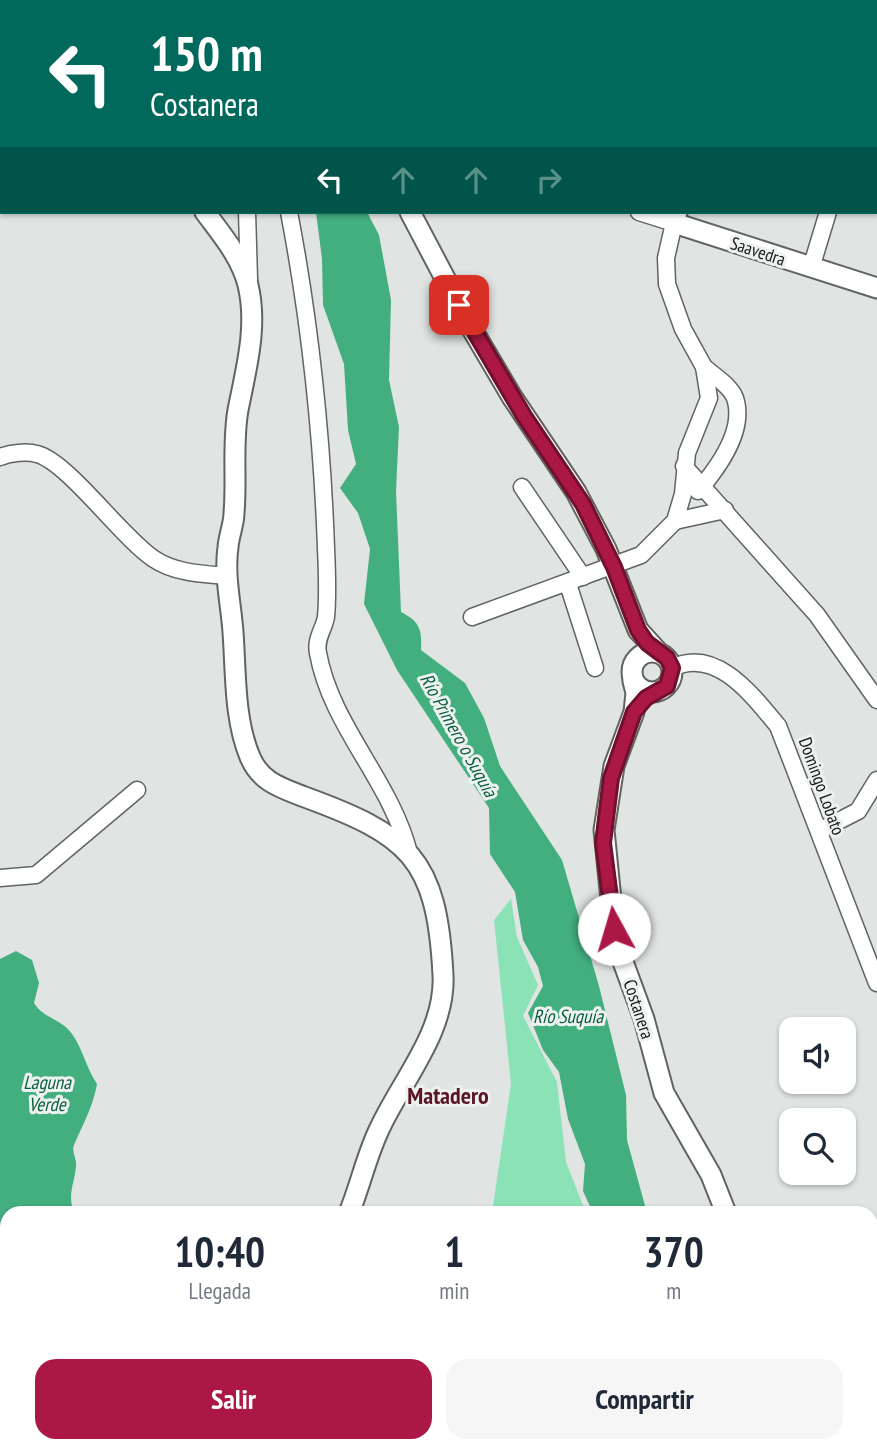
<!DOCTYPE html>
<html lang="es">
<head>
<meta charset="utf-8">
<style>
  :root { --surface:#fff; --page:#f6f6f7; --text:#1f2937; --muted:#747a83; --accent:#ac1845 }
  body { margin:0; font-family:"PT Sans Narrow",sans-serif; background:var(--page); color:var(--text); height:100vh; display:flex; flex-direction:column; font-size:26px; white-space:nowrap }
  * { box-sizing:border-box; margin:0 }
  p { font-size:23px; color:var(--muted) }
  .icon { flex:none; width:38px; height:38px; fill:none; stroke:currentColor; stroke-width:2; stroke-linecap:round; stroke-linejoin:round }
  .map { position:relative; flex:1; overflow:hidden }
  .panel { position:absolute; left:0px; top:1206px; width:878px; height:247px; display:flex; flex-direction:column; background:var(--surface); border-radius:21px 21px 0 0; box-shadow:0 2px 5px #0004 }
  .panel>* { flex:none }
  .banner { position:absolute; left:0px; top:0px; width:878px; height:214px; box-shadow:0 2px 5px #0004; background:#00695c; color:#fff; overflow:hidden }
  .fabs { position:absolute; left:779px; top:1017px; display:grid; gap:14px }
  .fabs a { display:grid; place-items:center; width:77px; height:77px; border-radius:14px; background:var(--surface); box-shadow:0 2px 5px #0004; font-size:35px }
  .pin { position:absolute; display:grid; place-items:center; width:60px; height:60px; color:#fff; margin:-30px; border-radius:14px; box-shadow:0 4px 10px #0006 }
  .me { position:absolute; width:77px; margin:-38px; rotate:354deg; stroke-linejoin:round; filter:drop-shadow(0 0 5px #0008) }
  .turn { display:flex; align-items:center; gap:24px; height:147px; padding:0 35px; font-size:32px }
  .turn .icon { width:91px; height:91px; stroke-width:2.5 }
  .turn b { display:block; font-size:49px; line-height:60px }
  .lanes { display:flex; align-items:center; height:66px; padding:0 35px; background:#0003; justify-content:center; gap:35px; direction:ltr }
  .lanes .off { opacity:.35 }
  .eta { display:flex; justify-content:space-evenly; align-items:center; height:119px; text-align:center }
  .eta b { font-size:42px; font-weight:600; line-height:49px }
  .action { display:flex; gap:14px; margin-top:auto; padding:14px 35px }
  .action a { flex:1; height:80px; border-radius:21px; background:var(--accent); color:#fff; font-size:28px; font-weight:600; line-height:80px; text-align:center }
  .action a+a { background:var(--page); color:var(--text) }
  .map>svg:first-child { display:block }
  .green { fill:#8ce2b7 }
  .water { fill:#43af7f }
  .lines { fill:none; stroke-linecap:round; stroke-linejoin:round }
  .minor-casing { stroke:#606462; stroke-width:19 }
  .tertiary-casing { stroke:#606462; stroke-width:23 }
  .minor { stroke:#fff; stroke-width:16 }
  .tertiary { stroke:#fff; stroke-width:19 }
  .route-casing { stroke:#70102d; stroke-width:18 }
  .route { stroke:#ac1845; stroke-width:12 }
  .labels { text-anchor:middle; dominant-baseline:central; stroke-width:6; stroke-linejoin:round; paint-order:stroke }
  .street-label { font-size:18px; fill:#191b1a; stroke:#edf1ef }
  .water-label { font-size:19px; font-style:italic; fill:#0b5f3f; stroke:#edf1ef }
  .district-label { font-size:24px; font-weight:bold; fill:#5b1626; stroke:#edf1ef }
</style>
</head>
<body>
<div class="map">
<svg width="877" height="1451" viewBox="0 0 877 1451">
  <rect width="100%" height="100%" fill="#e0e4e2"/>
  <!-- green -->
  <g class="green">
    <polygon points="0,0 50,0 2,2 0,151"/>
    <polygon points="511,899 517,937 538,985 523,1016 557,1082 566,1162 586,1213 492,1213 511,1084 494,920"/>
    <polygon points="464,1446 633,1446 634,1451 464,1451"/>
  </g>
  <!-- water -->
  <g class="water">
    <path d="M316 212H367L379 235 391 300 389 380 399 427 396 491 401 612C420 622 422 629 421 650L465 683 484 718 500 766 562 860 599 986 626 1095 627 1140 647 1213H593L583 1191 585 1164 568 1119 559 1072 543 1050 528 1013 543 986 538 967 523 940 515 892 490 854 489 808 397 670 364 604 370 549 358 513 340 488 356 464 348 430 344 364 323 305 322 259Z"/>
    <path d="M16 951 32 960 39 983 34 1003C44 1019 62 1019 72 1034 83 1049 86 1068 97 1084 93 1107 83 1124 74 1145 71 1151 77 1159 76 1166 75 1182 66 1197 75 1213H7V1292L0 1289V959Z"/>
    <polygon points="638,1446 705,1446 707,1451 640,1451"/>
  </g>
  <g class="lines">
    <defs>
      <g id="minor">
        <polyline points="177,0 178,2"/>
        <polyline points="225,0 226,2"/>
        <polyline points="507,0 509,2"/>
        <polyline points="625,2 626,0"/>
        <polyline points="877,52 877,51"/>
        <polyline points="247,212 249,279"/>
        <path d="M289 212C310 322 322 436 326 548 327 570 328 596 326 617 324 629 315 639 318 653 331 726 391 781 409 853"/>
        <polyline points="811,268 828,212"/>
        <path d="M0 457C10 453 27 451 37 454 68 462 121 537 154 559 175 573 202 574 227 576"/>
        <polyline points="684,466 817,615 877,700"/>
        <polyline points="522,487 583,577"/>
        <path d="M698 491C717 469 746 431 735 398 730 385 714 376 704 367"/>
        <polyline points="675,521 725,510"/>
        <polyline points="568,584 595,668"/>
        <polyline points="472,617 641,555 675,521 683,494 687,453 709,398 704,367 683,329 667,284 666,258 674,223 639,212"/>
        <path d="M672 668C716 646 752 695 778 726L877 983"/>
        <polyline points="819,831 858,811 877,780"/>
        <polyline points="0,878 36,875 137,790"/>
      </g>
      <g id="tertiary">
        <polyline points="130,0 130,2"/>
        <polyline points="406,0 407,2"/>
        <polyline points="378,2 380,0"/>
        <polyline points="741,2 741,0"/>
        <path d="M205 212C222 235 241 257 248 285 258 327 246 369 238 410 232 444 237 479 234 513 234 524 229 535 228 547 224 576 231 604 233 632 236 673 234 719 250 757 260 781 279 787 302 796 409 835 437 857 443 975 446 1033 400 1082 378 1132 366 1158 360 1186 349 1213"/>
        <polyline points="410,212 469,324 512,397 576,492 606,549 638,630 658,652"/>
        <polyline points="677,212 674,223 877,288"/>
        <circle cx="652" cy="672" r="20"/>
        <polyline points="633,681 636,693 634,712 614,766 604,830 615,940 644,1019 664,1093 711,1175 726,1213"/>
        <polyline points="735,1446 740,1451"/>
        <polyline points="289,1451 290,1446"/>
      </g>
    </defs>
    <!-- minor casing -->
    <use href="#minor" class="minor-casing"/>
    <!-- tertiary casing -->
    <use href="#tertiary" class="tertiary-casing"/>
    <!-- minor -->
    <use href="#minor" class="minor"/>
    <!-- tertiary -->
    <use href="#tertiary" class="tertiary"/>
  </g>
  <g class="lines">
    <defs>
      <polyline id="route" points="459,305 524,416 583,504 614,567 638,630 647,643 667,658 672,668 667,686 646,698 634,712 611,778 603,843 614,929"/>
    </defs>
    <!-- route casing -->
    <use href="#route" class="route-casing"/>
    <!-- route -->
    <use href="#route" class="route"/>
  </g>
  <g class="labels">
    <!-- street labels -->
    <g class="street-label">
      <text transform="translate(758 251) rotate(18)">Saavedra</text>
      <text transform="translate(822 786) rotate(70)">Domingo Lobato</text>
      <text transform="translate(639 1009) rotate(72)">Costanera</text>
    </g>
    <!-- water labels -->
    <g class="water-label">
      <text transform="translate(459 735) rotate(61)">Río Primero o Suquía</text>
      <text x="568" y="1016">Río Suquía</text>
      <text x="47" y="1082">Laguna<tspan x="47" dy="22">Verde</tspan></text>
    </g>
    <!-- district labels -->
    <g class="district-label">
      <text x="448" y="1095">Matadero</text>
    </g>
  </g>
</svg>
<div class="fabs">
<a><svg class="icon" aria-label="sound" viewBox="0 0 24 24"><path d="M4 9h4l5-4v14l-5-4H4zM17 9q2 3 0 6"/></svg></a>
<a><svg class="icon" aria-label="search" viewBox="0 0 24 24"><circle cx="10" cy="10" r="6"/><path d="M15 15l6 6"/></svg></a>
</div>
<div class="pin" style="left:459px;top:305px;background:#d93025"><svg class="icon" aria-label="arrive" viewBox="0 0 24 24"><path d="M6 21V4h12l-3 4 3 4H6"/></svg></div>
<svg class="me" style="left:614px;top:929px" viewBox="-20 -20 40 40"><circle r="19" fill="#fff"/><path d="M0-13L10 11 0 6-10 11z" fill="#ac1845"/></svg>
<div class="banner">
<div class="turn"><svg class="icon" aria-label="left" viewBox="0 0 24 24"><path d="M17 20v-9H6M10 6l-5 5 5 5"/></svg><div><b>150 m</b>Costanera</div></div>
<div class="lanes"><svg class="icon" aria-label="left" viewBox="0 0 24 24"><path d="M17 20v-9H6M10 6l-5 5 5 5"/></svg><svg class="icon off" aria-label="ahead" viewBox="0 0 24 24"><path d="M12 20V5M6 11l6-6 6 6"/></svg><svg class="icon off" aria-label="ahead" viewBox="0 0 24 24"><path d="M12 20V5M6 11l6-6 6 6"/></svg><svg class="icon off" aria-label="right" viewBox="0 0 24 24"><path d="M7 20v-9h11M14 6l5 5-5 5"/></svg></div>
</div>
<section class="panel">
<div class="eta">
<div><b>10:40</b><p>Llegada</p></div>
<div><b>1</b><p>min</p></div>
<div><b>370</b><p>m</p></div>
</div>
<div class="action"><a>Salir</a><a>Compartir</a></div>
</section>
</div>
</body>
</html>
